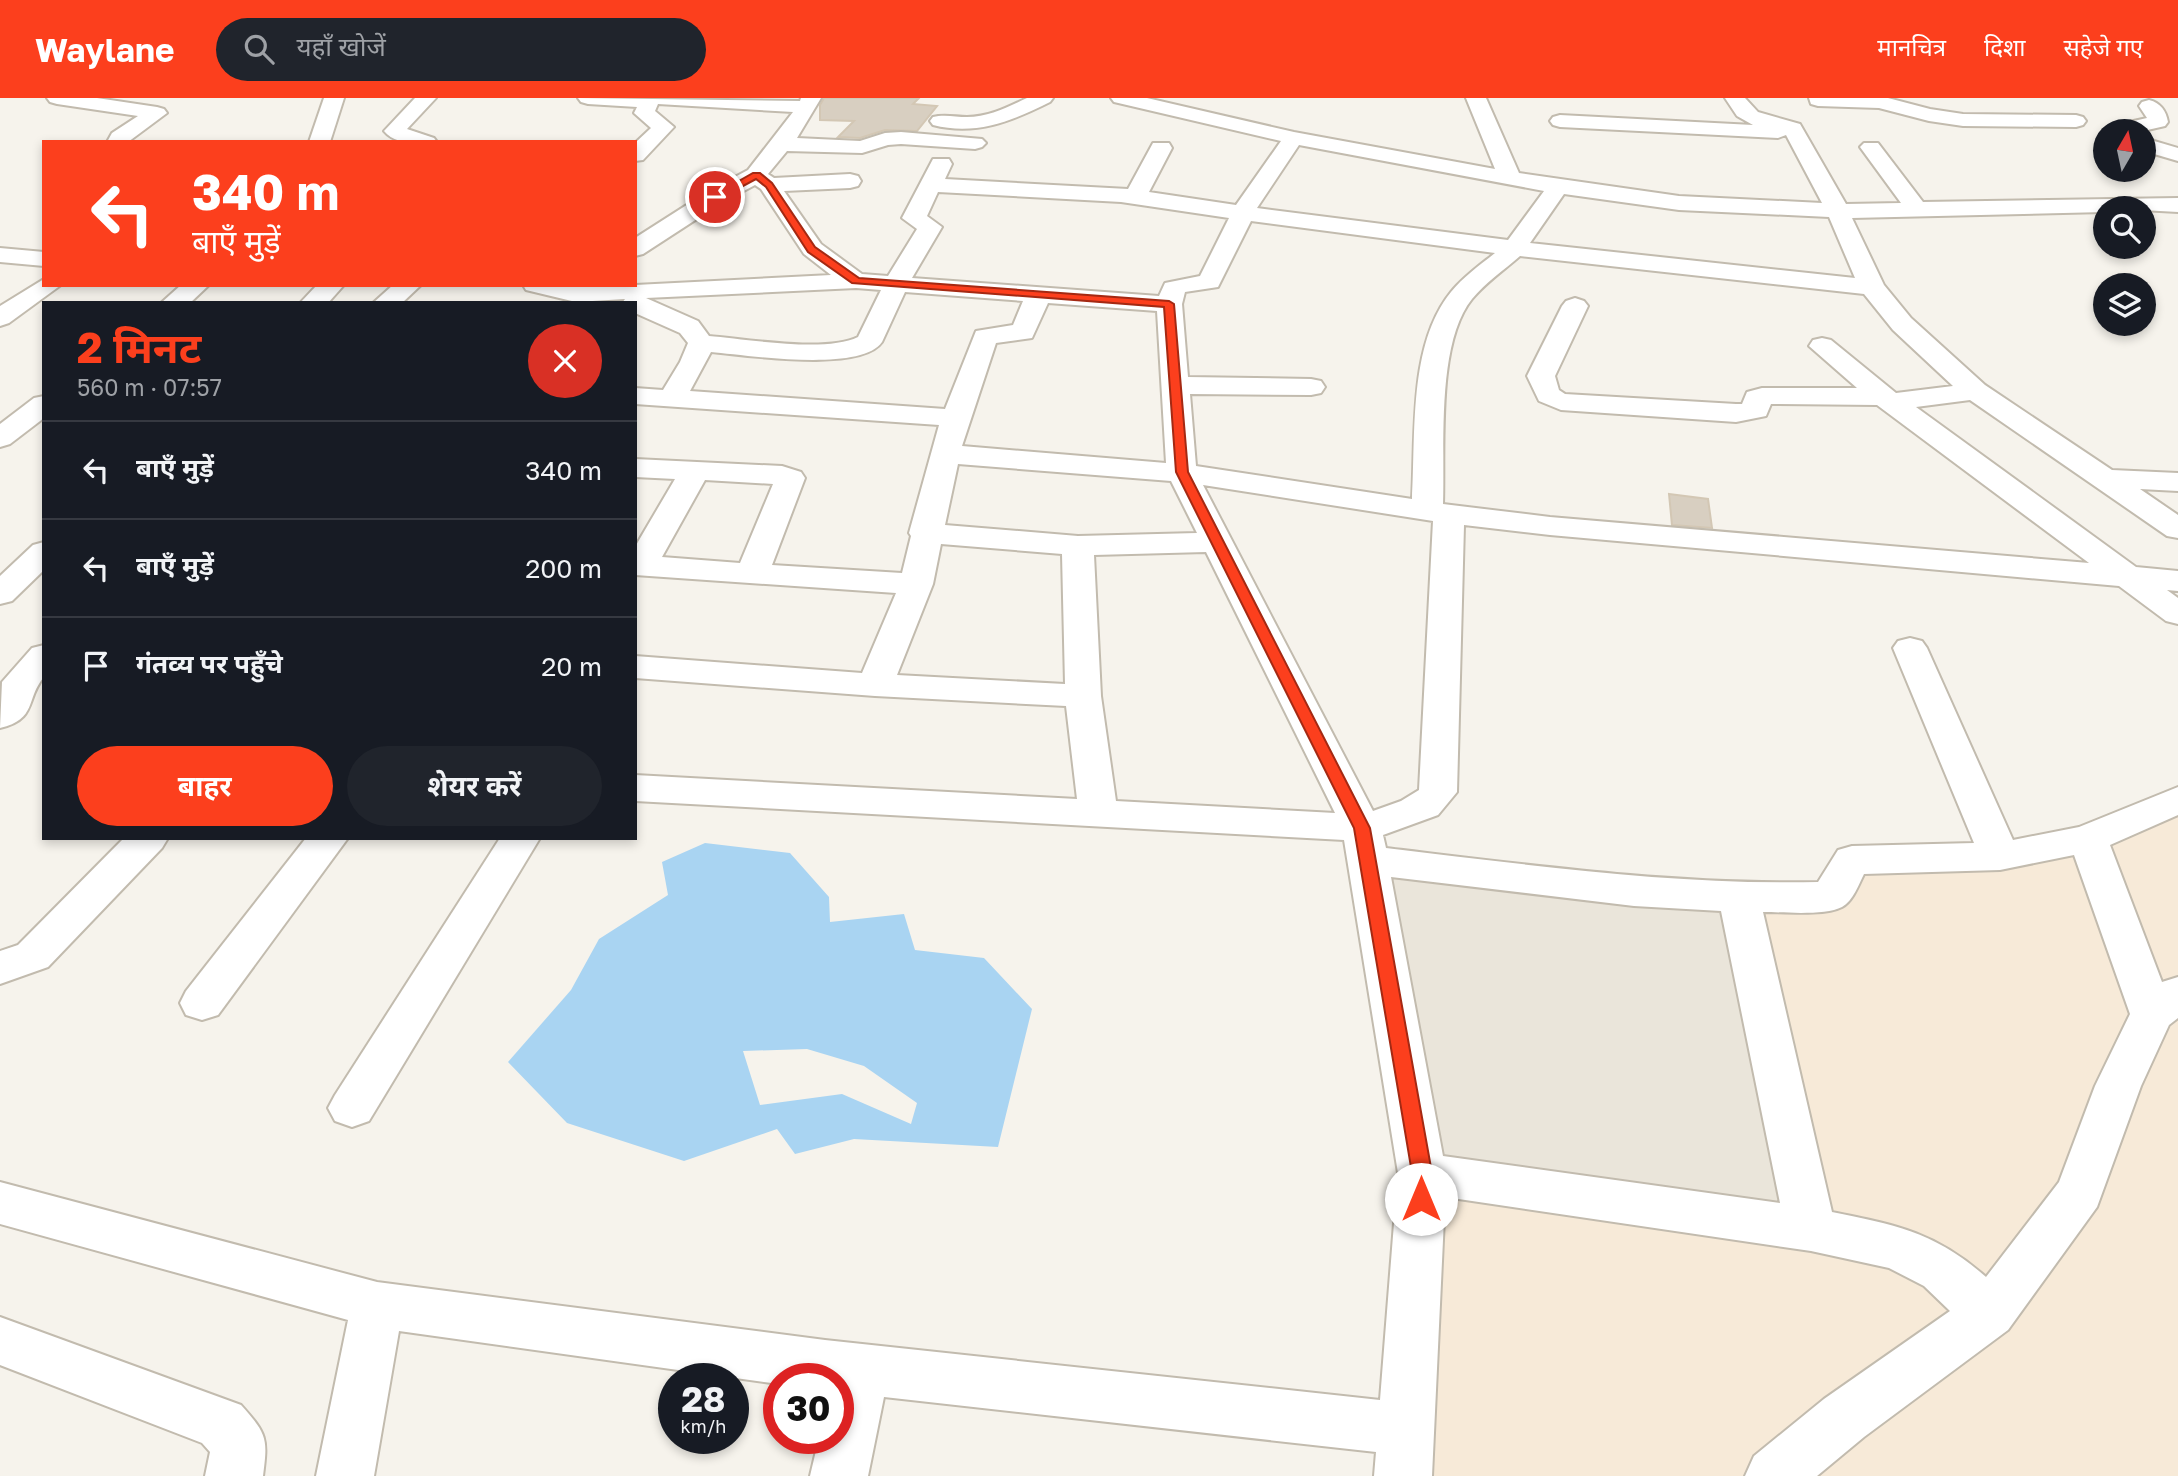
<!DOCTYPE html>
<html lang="hi">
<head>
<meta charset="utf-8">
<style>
  :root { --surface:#171b24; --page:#20242c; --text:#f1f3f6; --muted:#9ea1a6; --line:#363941; --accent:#fc3f1d }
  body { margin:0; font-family:"Golos Text","Noto Sans Devanagari",sans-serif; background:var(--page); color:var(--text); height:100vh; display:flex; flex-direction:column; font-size:26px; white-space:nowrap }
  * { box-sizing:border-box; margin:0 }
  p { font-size:23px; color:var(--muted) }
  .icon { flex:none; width:38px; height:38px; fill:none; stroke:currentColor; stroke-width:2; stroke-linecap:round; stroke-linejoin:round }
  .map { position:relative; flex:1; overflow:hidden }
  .details { position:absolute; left:42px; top:203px; width:595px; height:539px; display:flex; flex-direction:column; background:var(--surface); border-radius:0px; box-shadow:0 4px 10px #0003 }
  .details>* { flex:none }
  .banner { position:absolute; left:42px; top:42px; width:595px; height:147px; border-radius:0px; box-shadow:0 4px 10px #0003; background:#fc3f1d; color:#fff; overflow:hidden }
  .needle { width:46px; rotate:9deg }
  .controls { position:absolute; left:2093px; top:21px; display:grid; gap:14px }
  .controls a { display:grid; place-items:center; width:63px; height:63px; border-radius:50%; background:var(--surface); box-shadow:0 4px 10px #0003; font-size:35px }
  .speed { position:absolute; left:658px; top:1265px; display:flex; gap:14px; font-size:35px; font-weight:700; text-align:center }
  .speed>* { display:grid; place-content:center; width:91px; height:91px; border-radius:50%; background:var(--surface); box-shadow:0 4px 10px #0003; line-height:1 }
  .speed small { font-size:18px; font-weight:400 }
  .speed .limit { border:10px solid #d22; background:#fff; color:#111 }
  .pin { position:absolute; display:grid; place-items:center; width:60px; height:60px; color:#fff; margin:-30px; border:4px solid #fff; border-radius:50%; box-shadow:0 2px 7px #0007 }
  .me { position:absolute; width:77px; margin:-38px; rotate:0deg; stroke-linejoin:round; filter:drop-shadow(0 0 5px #0008) }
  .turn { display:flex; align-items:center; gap:24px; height:147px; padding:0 35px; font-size:32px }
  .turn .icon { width:91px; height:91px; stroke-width:2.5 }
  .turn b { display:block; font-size:49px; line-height:60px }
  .round { display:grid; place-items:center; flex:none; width:74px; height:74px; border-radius:37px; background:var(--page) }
  .headline { display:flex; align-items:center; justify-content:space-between; height:119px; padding:0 35px }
  h1 { font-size:42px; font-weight:700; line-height:52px; color:var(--accent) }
  .primary-button { display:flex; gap:14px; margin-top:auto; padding:14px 35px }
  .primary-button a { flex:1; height:80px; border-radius:42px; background:var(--accent); color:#fff; font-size:28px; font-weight:700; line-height:80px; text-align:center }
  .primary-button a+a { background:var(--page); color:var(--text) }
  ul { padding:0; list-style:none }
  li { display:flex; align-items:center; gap:21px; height:98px; padding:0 35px; border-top:2px solid var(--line) }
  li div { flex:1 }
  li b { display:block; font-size:26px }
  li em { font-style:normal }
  header { display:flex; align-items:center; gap:42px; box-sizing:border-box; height:98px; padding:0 35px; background:var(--accent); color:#fff }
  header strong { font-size:33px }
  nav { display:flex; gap:38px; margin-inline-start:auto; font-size:24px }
  .search { width:490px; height:63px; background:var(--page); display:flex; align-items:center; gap:18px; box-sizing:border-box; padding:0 24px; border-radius:38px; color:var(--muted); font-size:26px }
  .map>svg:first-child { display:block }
  .residential { fill:#eae5da }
  .commercial { fill:#f7ead8 }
  .water { fill:#a9d4f2; fill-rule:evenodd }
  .building { fill:#d8cfc1; stroke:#d3c7b4; stroke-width:2 }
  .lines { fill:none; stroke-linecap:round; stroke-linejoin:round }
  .minor-casing { stroke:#c2bbae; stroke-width:4 }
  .minor { fill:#fff; fill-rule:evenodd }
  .route { fill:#fc3f1d; stroke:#a42913; stroke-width:2 }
</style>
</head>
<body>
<header>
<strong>Waylane</strong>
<div class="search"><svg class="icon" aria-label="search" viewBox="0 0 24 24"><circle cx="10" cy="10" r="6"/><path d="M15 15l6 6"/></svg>यहाँ खोजें</div>
<nav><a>मानचित्र</a><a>दिशा</a><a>सहेजे गए</a></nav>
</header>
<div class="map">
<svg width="2178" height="1378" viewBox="0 0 2178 1378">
  <rect width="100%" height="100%" fill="#f6f3ec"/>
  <!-- residential -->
  <polygon class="residential" points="1367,762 1739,800 1811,1131 1422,1075"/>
  <!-- commercial -->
  <polygon class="commercial" points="2178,702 2178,1378 1403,1378 1422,1075 1811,1131 1739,800 1828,798 1844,770 2088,741"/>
  <!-- water -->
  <path class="water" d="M705 745 790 755 829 799 830 824 904 816 915 852 984 860 1032 911 998 1049 854 1041 795 1056 777 1031 684 1063 567 1025 508 964 571 892 599 841 668 797 662 764ZM807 951 864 968 917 1005 911 1026 842 996 760 1007 743 953Z"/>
  <!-- building -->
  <g class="building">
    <polygon points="824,0 919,0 913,6 937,8 917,33 885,32 860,40 838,39 854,23 820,22 820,7"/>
    <polygon points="1669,396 1708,401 1712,430 1672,427"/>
  </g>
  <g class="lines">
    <defs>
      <g id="minor">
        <polygon points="47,0 97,0 157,9 164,11 167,15 128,44 107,44 112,35 138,18 57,6 50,4"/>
        <polygon points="324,0 344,0 330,44 309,44"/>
        <path d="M415 0H436L407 31 434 40 437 44C419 44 396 48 384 33Z"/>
        <path d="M578 0 800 3 801 0H821L797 40 860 43 885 35 901 34 982 41 986 45 982 49 975 51 901 46 888 47 862 55 787 53 768 76 774 80 850 76 858 78 861 83 858 88 850 90 784 93 821 146 862 176 888 178 917 131 902 120 933 61H949L952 66 945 81 1128 91 1153 45H1169L1172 50 1149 94 1236 107 1281 43 1114 4 1111 0H1147L1294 34 1495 71 1466 0H1486L1519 75 1679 98 1822 105 1786 37 1778 40 1560 29 1553 27 1550 23 1553 19 1560 17 1753 27 1737 18 1725 0H1745L1758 14 1800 26 1846 106 1901 105 1860 49 1864 45H1878L1923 104 2178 100V114L2105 110V114L1852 120 1884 187 1911 220 1985 287 2112 372 2178 375V393L2140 391 2178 417V440L2167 438 1970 302 1916 309 2136 469 2178 473V493L2167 492 2178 500V526L2166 523 2119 488 1550 437 1464 427 1457 694 1438 717 1383 737 1386 750C1530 767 1673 787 1818 784L1838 752 1852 748 1974 745 1893 550 1898 543 1910 540 1922 543 1927 550 2013 742 2079 729 2178 689V717L2110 747 2162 884 2178 879V920L2169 927 2141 988 2097 1109 2008 1232 1864 1339 1817 1378H1745L1754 1358 1824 1301 1950 1213 1924 1188 1889 1170 1811 1153 1445 1099 1432 1378H1374L1376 1354 884 1299 868 1378H810L819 1340H838V1281H779V1286L399 1233 374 1378H316L348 1222 0 1126V1084L377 1184 825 1242 1380 1302 1398 1075 1344 742 635 703V677L1077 701 1066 608 875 598 635 580V558L862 575 896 495 635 477V449L675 381 635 379V361L782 368 801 374 805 380 772 467 902 475 911 438 909 435 939 327 635 306V290L663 292 680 264 688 245 680 235 635 215V205H622L625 201 576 204 526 192 523 187H635L831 177 804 156 761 91 755 87 723 104 643 156 635 158V140L707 94 748 72 793 14 658 6 655 13 674 29 643 62 635 63V45L651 30 634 15 637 9 588 6 581 4ZM1299 47 1544 93 1508 142 1257 110ZM938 94 1121 104 1229 120 1200 178 1165 185 1159 198 912 180 942 129 927 118ZM1564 96 1679 112 1829 119 1855 180 1530 145ZM1251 123 1495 155C1480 167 1463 179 1451 194 1408 247 1416 336 1412 401L1196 368 1190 296 1311 297 1321 295 1325 289 1321 283 1311 281 1188 279 1182 206 1185 194 1218 189ZM1520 158 1864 196 1893 232 1953 288 1896 295 1831 242 1822 240 1813 242 1809 248 1857 290H1762L1747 294 1742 306H1736L1565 296 1559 292 1555 278 1588 208 1584 203 1575 200 1566 203 1562 208 1527 278 1539 303 1561 312 1736 324 1766 318 1771 306 1877 307 2089 465 1550 419 1443 406C1445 350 1436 245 1472 201 1485 185 1504 172 1520 158ZM856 190 881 192 858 239C826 255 746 241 709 238L698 223 646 200ZM905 194 1023 203 1013 227 976 233 945 311 690 293 711 254C746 257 861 275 882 244ZM1048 205 1157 213 1166 365 962 348 996 245 1032 240ZM958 366 1171 383 1197 435 1078 438 945 427ZM705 382 773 386 740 465 662 459ZM1203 387 1433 423 1419 692 1401 703 1373 713ZM941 446 1062 456 1065 586 897 577 933 486ZM1206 454 1335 715 1116 703 1101 598 1094 457ZM2074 757 2130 916 2095 988 2059 1084 1986 1179C1935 1134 1896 1127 1832 1114L1763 814C1783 814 1825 818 1842 809 1853 803 1859 786 1864 776L2000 772ZM1391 779 1634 808 1721 813 1780 1105 1443 1058Z"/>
        <path d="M1027 0H1053L1050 4C1012 23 976 38 933 27L930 23 933 19C944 16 956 19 967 19 989 19 1008 9 1027 0Z"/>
        <polygon points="1809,0 1888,0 1930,11 1963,16 2076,17 2083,19 2086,23 2083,27 2076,29 1963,28 1929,23 1879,10 1818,8 1811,6"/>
        <path d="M2149 2C2161 5 2166 13 2168 24L2165 28 2143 33H2105V35L2104 33 2107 29 2147 20 2139 8 2142 4Z"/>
        <polygon points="2144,40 2178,50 2178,63 2144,53"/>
        <polygon points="0,150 44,154 44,168 0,164"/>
        <polygon points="44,181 44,187 61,187 9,225 0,228 0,208"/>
        <polygon points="181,187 209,187 190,205 161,205"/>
        <polygon points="317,187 344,187 328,205 300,205"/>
        <polygon points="393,187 421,187 402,205 373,205"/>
        <polygon points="44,298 44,320 10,346 0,349 0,326 34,300"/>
        <polygon points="44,444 44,472 12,503 0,506 0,478 33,447"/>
        <path d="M44 547V579C25 601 38 621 0 630L2 584 32 550Z"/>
        <polygon points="124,740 168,740 162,750 48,869 0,886 0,853 18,847"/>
        <polygon points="306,740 348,740 218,917 202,922 186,917 180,905 186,893"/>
        <polygon points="500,740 540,740 369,1023 352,1029 335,1023 328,1010 335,997"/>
        <path d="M0 1219 241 1307C267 1336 268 1340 263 1378H205L210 1354 202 1345 0 1267Z"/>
      </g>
    </defs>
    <!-- minor casing -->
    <use href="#minor" class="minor-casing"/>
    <!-- minor -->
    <use href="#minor" class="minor"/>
  </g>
  <!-- route -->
  <polygon class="route" points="753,75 760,75 772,85 815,149 859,180 1169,203 1174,206 1188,374 1370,730 1432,1075 1431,1101 1428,1107 1421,1109 1413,1107 1410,1101 1412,1075 1354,730 1176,374 1164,209 852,185 808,154 766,89 756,81 719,101 711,99"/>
</svg>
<div class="controls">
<a><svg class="needle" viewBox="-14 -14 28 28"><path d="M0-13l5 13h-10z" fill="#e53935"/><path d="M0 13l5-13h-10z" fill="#9ea1a6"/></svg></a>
<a><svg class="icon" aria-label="search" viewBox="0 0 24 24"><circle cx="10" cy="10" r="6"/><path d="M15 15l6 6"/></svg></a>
<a><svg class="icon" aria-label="layers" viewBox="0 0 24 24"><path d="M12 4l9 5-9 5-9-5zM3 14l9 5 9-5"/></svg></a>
</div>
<div class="speed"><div>28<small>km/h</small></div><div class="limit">30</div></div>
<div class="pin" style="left:715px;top:99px;background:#d93025"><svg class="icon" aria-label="arrive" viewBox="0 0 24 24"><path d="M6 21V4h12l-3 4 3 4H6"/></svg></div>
<svg class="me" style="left:1421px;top:1101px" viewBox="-20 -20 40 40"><circle r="19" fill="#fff"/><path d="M0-13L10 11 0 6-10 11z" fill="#fc3f1d"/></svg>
<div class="banner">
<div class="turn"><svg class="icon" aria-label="left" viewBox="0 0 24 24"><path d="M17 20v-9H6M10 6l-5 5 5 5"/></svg><div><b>340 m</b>बाएँ मुड़ें</div></div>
</div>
<section class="details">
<div class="headline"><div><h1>2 मिनट</h1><p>560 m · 07:57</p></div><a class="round" style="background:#d93025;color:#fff"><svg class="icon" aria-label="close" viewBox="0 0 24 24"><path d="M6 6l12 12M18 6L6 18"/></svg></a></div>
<ul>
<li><svg class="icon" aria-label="left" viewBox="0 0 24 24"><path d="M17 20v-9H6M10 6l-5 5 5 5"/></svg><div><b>बाएँ मुड़ें</b></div><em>340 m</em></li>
<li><svg class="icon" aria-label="left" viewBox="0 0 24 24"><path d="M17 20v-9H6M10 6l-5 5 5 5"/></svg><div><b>बाएँ मुड़ें</b></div><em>200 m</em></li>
<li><svg class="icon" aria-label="arrive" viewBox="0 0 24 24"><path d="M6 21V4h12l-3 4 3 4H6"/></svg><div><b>गंतव्य पर पहुँचे</b></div><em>20 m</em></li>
</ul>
<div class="primary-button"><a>बाहर</a><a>शेयर करें</a></div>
</section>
</div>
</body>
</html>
